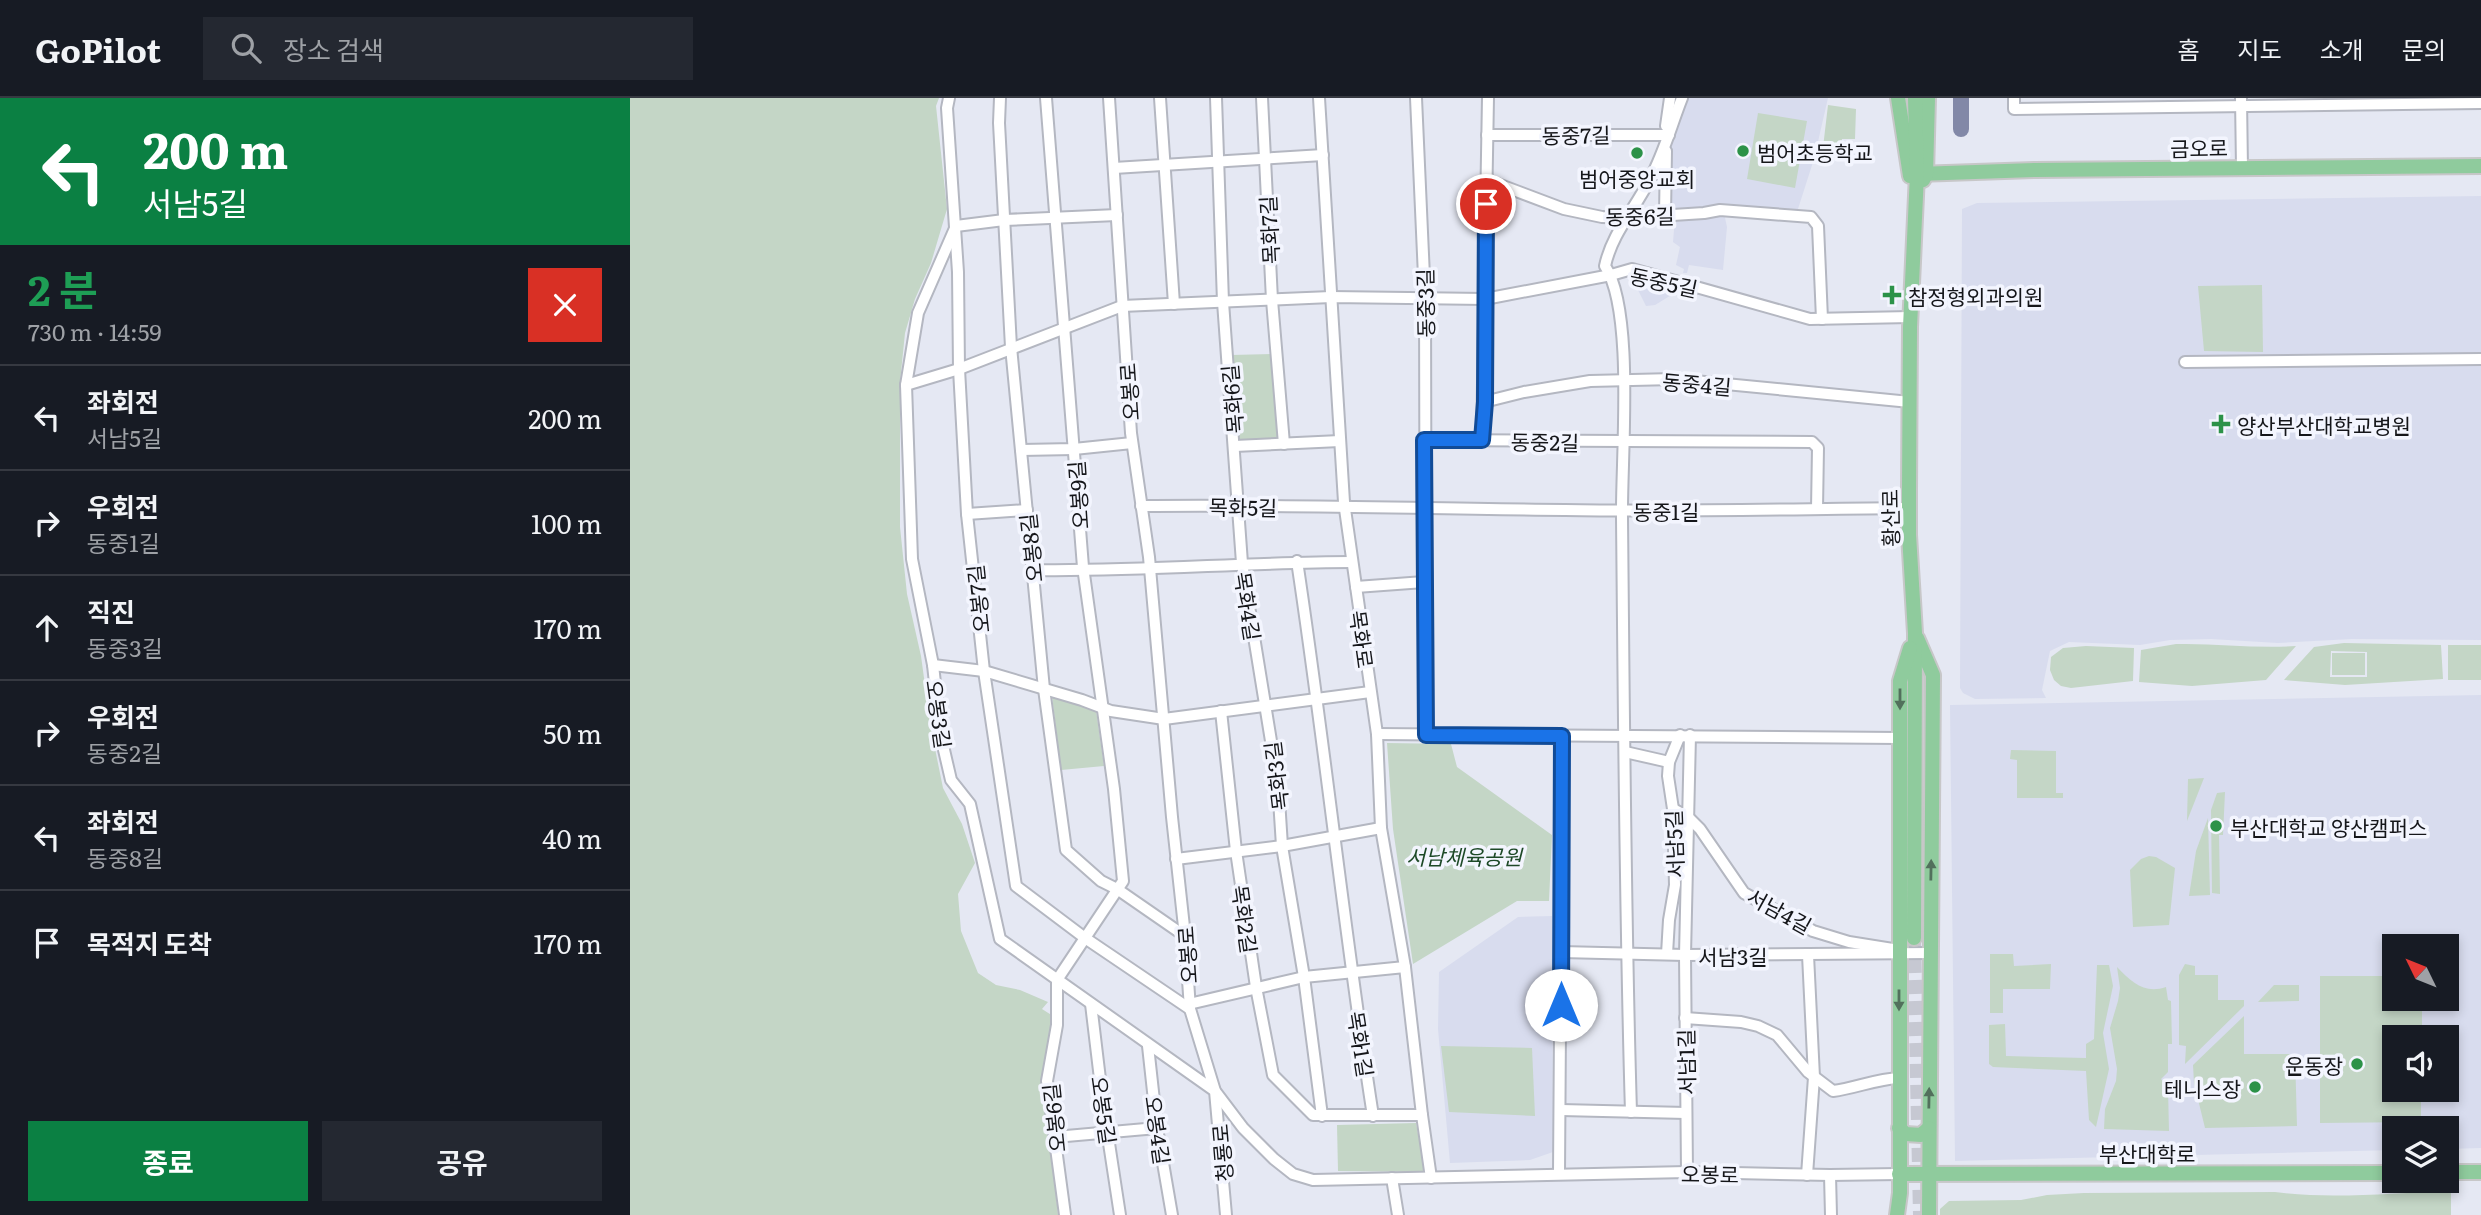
<!DOCTYPE html>
<html lang="ko">
<head>
<meta charset="utf-8">
<style>
  :root { --surface:#171b24; --page:#242831; --text:#f1f3f6; --muted:#9ea1a6; --line:#363941; --accent:#0b8043 }
  body { margin:0; font-family:Literata,"Noto Sans KR",serif; background:var(--page); color:var(--text); height:100vh; display:flex; flex-direction:column; font-size:26px; white-space:nowrap }
  * { box-sizing:border-box; margin:0 }
  p { font-size:23px; color:var(--muted) }
  .icon { flex:none; width:38px; height:38px; fill:none; stroke:currentColor; stroke-width:2; stroke-linecap:round; stroke-linejoin:round }
  .map { position:relative; flex:1; overflow:hidden }
  .sheet { display:flex; flex-direction:column; background:var(--surface); width:630px }
  .sheet>* { flex:none }
  .hud { background:#0b8043; color:#fff; overflow:hidden }
  .needle { width:46px; rotate:313deg }
  .tools { position:absolute; left:1752px; top:836px; display:grid; gap:14px }
  .tools a { display:grid; place-items:center; width:77px; height:77px; border-radius:0px; background:var(--surface); box-shadow:0 4px 10px #0003; font-size:35px }
  .pin { position:absolute; display:grid; place-items:center; width:60px; height:60px; color:#fff; margin:-30px; border:4px solid #fff; border-radius:50%; box-shadow:0 2px 7px #0007 }
  .me { position:absolute; width:77px; margin:-38px; rotate:0deg; stroke-linejoin:round; filter:drop-shadow(0 0 5px #0008) }
  .turn { display:flex; align-items:center; gap:24px; height:147px; padding:0 28px; font-size:32px }
  .turn .icon { width:91px; height:91px; stroke-width:2.5 }
  .turn b { display:block; font-size:49px; line-height:60px }
  .round { display:grid; place-items:center; flex:none; width:74px; height:74px; border-radius:0px; background:var(--page) }
  .head { display:flex; align-items:center; justify-content:space-between; height:119px; padding:0 28px }
  h1 { font-size:42px; font-weight:700; line-height:52px; color:#1e9e55 }
  .primary-button { display:flex; gap:14px; margin-top:auto; padding:14px 28px }
  .primary-button a { flex:1; height:80px; border-radius:0px; background:var(--accent); color:#fff; font-size:28px; font-weight:700; line-height:80px; text-align:center }
  .primary-button a+a { background:var(--page); color:var(--text) }
  ul { padding:0; list-style:none }
  li { display:flex; align-items:center; gap:21px; height:105px; padding:0 28px; border-top:2px solid var(--line) }
  li div { flex:1 }
  li b { display:block; font-size:26px }
  li em { font-style:normal }
  header { display:flex; align-items:center; gap:42px; box-sizing:border-box; height:98px; padding:0 35px; background:var(--surface); border-bottom:2px solid var(--line) }
  header strong { font-size:33px }
  nav { display:flex; gap:38px; margin-inline-start:auto; font-size:24px }
  .search { width:490px; height:63px; background:var(--page); display:flex; align-items:center; gap:18px; box-sizing:border-box; padding:0 24px; border-radius:0px; color:var(--muted); font-size:26px }
  main { display:flex; flex:1; min-height:0 }
  .map>svg:first-child { display:block }
  .built { fill:#d8dcee; fill-rule:evenodd }
  .green { fill:#c4d6c6; fill-rule:evenodd }
  .lines { fill:none; stroke-linecap:round; stroke-linejoin:round }
  .river { stroke:#8288a7; stroke-width:16 }
  .major-tunnel { stroke:#c6c8d2; stroke-width:14; stroke-dasharray:14 7; stroke-linecap:butt }
  .minor-casing { stroke:#b4b7c1; stroke-width:14 }
  .major-casing { stroke:#c7c7c8; stroke-width:18 }
  .minor { stroke:#fff; stroke-width:10 }
  .major { stroke:#8fcb9d; stroke-width:14 }
  .oneway { fill:#52705c }
  .route-casing { stroke:#114b97; stroke-width:18 }
  .route { stroke:#1a73e8; stroke-width:12 }
  .poi-dot { fill:#2c9248; stroke:#f3f5fe; stroke-width:2.5 }
  .labels { text-anchor:middle; dominant-baseline:central; stroke-width:7; stroke-linejoin:round; paint-order:stroke }
  .street-label { font-size:21px; fill:#15161a; stroke:#f3f5fe }
  .poi-label { font-size:21px; fill:#15161a; stroke:#f3f5fe; text-anchor:start }
  .park-label { font-size:21px; font-style:italic; fill:#1d4927; stroke:#f3f5fe }
</style>
</head>
<body>
<header>
<strong>GoPilot</strong>
<div class="search"><svg class="icon" aria-label="search" viewBox="0 0 24 24"><circle cx="10" cy="10" r="6"/><path d="M15 15l6 6"/></svg>장소 검색</div>
<nav><a>홈</a><a>지도</a><a>소개</a><a>문의</a></nav>
</header>
<main>
<section class="sheet">
<div class="hud">
<div class="turn"><svg class="icon" aria-label="left" viewBox="0 0 24 24"><path d="M17 20v-9H6M10 6l-5 5 5 5"/></svg><div><b>200 m</b>서남5길</div></div>
</div>
<div class="head"><div><h1>2 분</h1><p>730 m · 14:59</p></div><a class="round" style="background:#d93025;color:#fff"><svg class="icon" aria-label="close" viewBox="0 0 24 24"><path d="M6 6l12 12M18 6L6 18"/></svg></a></div>
<ul>
<li><svg class="icon" aria-label="left" viewBox="0 0 24 24"><path d="M17 20v-9H6M10 6l-5 5 5 5"/></svg><div><b>좌회전</b><p>서남5길</p></div><em>200 m</em></li>
<li><svg class="icon" aria-label="right" viewBox="0 0 24 24"><path d="M7 20v-9h11M14 6l5 5-5 5"/></svg><div><b>우회전</b><p>동중1길</p></div><em>100 m</em></li>
<li><svg class="icon" aria-label="ahead" viewBox="0 0 24 24"><path d="M12 20V5M6 11l6-6 6 6"/></svg><div><b>직진</b><p>동중3길</p></div><em>170 m</em></li>
<li><svg class="icon" aria-label="right" viewBox="0 0 24 24"><path d="M7 20v-9h11M14 6l5 5-5 5"/></svg><div><b>우회전</b><p>동중2길</p></div><em>50 m</em></li>
<li><svg class="icon" aria-label="left" viewBox="0 0 24 24"><path d="M17 20v-9H6M10 6l-5 5 5 5"/></svg><div><b>좌회전</b><p>동중8길</p></div><em>40 m</em></li>
<li><svg class="icon" aria-label="arrive" viewBox="0 0 24 24"><path d="M6 21V4h12l-3 4 3 4H6"/></svg><div><b>목적지 도착</b></div><em>170 m</em></li>
</ul>
<div class="primary-button"><a>종료</a><a>공유</a></div>
</section>
<div class="map">
<svg width="1851" height="1117" viewBox="0 0 1851 1117">
  <rect width="100%" height="100%" fill="#e5e8f3"/>
  <!-- built -->
  <g class="built">
    <polygon points="1055,0 1198,0 1184,61 1167,114 1090,110 1045,113 1040,108 1040,46"/>
    <polygon points="1851,98 1851,542 1722,541 1648,545 1581,541 1540,542 1510,547 1439,544 1420,553 1412,592 1416,600 1345,601 1333,595 1330,590 1332,111 1347,105"/>
    <polygon points="1094,115 1097,129 1093,172 1059,167 1057,175 1053,175 1054,171 1046,167 1050,149 1043,144 1045,120"/>
    <polygon points="1001,175 1053,190 1025,207 1016,208 1001,178"/>
    <path d="M1851 597V1050L1817 1051 1816 1031H1764V1052L1325 1063 1320 607ZM1764 849H1816V901H1764ZM1764 940H1816V992H1764Z"/>
    <polygon points="922,818 923,1054 900,1062 820,1065 808,931 809,874 888,819"/>
  </g>
  <!-- green -->
  <g class="green">
    <polygon points="0,0 309,0 306,8 317,111 301,165 285,201 275,235 270,284 270,429 277,496 291,558 301,631 313,690 332,726 345,765 328,796 331,833 348,875 366,887 390,892 418,904 412,911 423,918 413,970 428,1117 0,1117"/>
    <polygon points="1198,7 1226,11 1225,41 1212,41 1210,60 1192,58"/>
    <polygon points="1128,15 1177,23 1165,90 1117,81"/>
    <polygon points="1632,187 1633,254 1574,253 1568,188"/>
    <polygon points="643,256 649,342 607,344 601,257"/>
    <path d="M1714 545 1811 547 1813 581 1715 587 1654 582 1684 549ZM1701 553 1737 554V579H1700Z"/>
    <path d="M1546 546C1587 545 1626 551 1666 548L1636 582 1562 588 1509 584 1511 552Z"/>
    <rect x="1818" y="547" width="33" height="35"/>
    <polygon points="1456,548 1504,550 1503,583 1441,590 1431,588 1424,582 1420,572 1421,559 1433,550"/>
    <rect x="1702" y="555" width="33" height="22"/>
    <polygon points="422,598 466,612 474,668 431,672"/>
    <polygon points="757,645 821,646 827,669 922,737 919,803 887,803 783,866 763,731"/>
    <polygon points="1381,652 1426,653 1426,695 1433,695 1433,700 1387,700 1387,662 1380,661"/>
    <polygon points="1574,680 1557,723 1558,681"/>
    <polygon points="1595,694 1593,737 1589,737 1590,796 1582,795 1581,712 1587,695"/>
    <polygon points="1578,720 1580,797 1559,798 1566,753"/>
    <polygon points="1519,758 1526,759 1545,770 1539,827 1503,829 1500,772 1511,761"/>
    <polygon points="1360,856 1383,856 1384,868 1421,866 1420,891 1373,891 1373,915 1360,915"/>
    <polygon points="1555,866 1565,868 1565,877 1588,877 1588,902 1614,902 1614,908 1555,966 1556,948 1549,947 1549,877"/>
    <polygon points="1467,867 1479,867 1483,888 1473,935 1479,971 1466,1029 1459,1022 1456,973 1363,969 1359,966 1359,927 1375,926 1376,958 1456,960 1456,946 1464,941"/>
    <path d="M1487 869C1502 885 1515 896 1536 889L1538 902 1541 903 1542 946H1538V974L1531 981 1538 990 1539 1033 1474 1031 1475 1011 1486 983 1487 971 1480 930 1488 903 1490 890Z"/>
    <polygon points="1690,878 1764,878 1764,901 1792,901 1792,940 1764,940 1764,992 1791,992 1791,1024 1690,1025"/>
    <polygon points="1644,887 1669,887 1669,903 1628,904"/>
    <polygon points="1614,918 1614,956 1665,956 1667,1028 1575,1030 1564,985 1563,967"/>
    <polygon points="811,948 902,950 905,1018 819,1014"/>
    <polygon points="786,1025 795,1074 708,1073 707,1027"/>
    <path d="M1645 1094C1704 1102 1762 1094 1821 1094V1117H1310V1111L1319 1103 1391 1102 1417 1097 1454 1095Z"/>
  </g>
  <g class="lines">
    <!-- river -->
    <polyline class="river" points="1331,0 1331,31"/>
    <!-- major-tunnel -->
    <polyline class="major-tunnel" points="1284,840 1290,1117"/>
    <defs>
      <g id="minor">
        <polyline points="319,0 317,10 328,174 329,271 337,416 354,573 386,788 455,840 560,911"/>
        <polyline points="370,0 369,25 381,249 414,591 436,752 471,783 487,791 555,838"/>
        <polyline points="416,0 453,469 484,691 493,783 427,882 427,927 417,983 435,1117"/>
        <polyline points="479,0 501,335 519,459 542,719 555,838 560,911 585,993 613,1030 644,1061 663,1076 683,1082 1057,1074 1200,1077 1269,1076"/>
        <polyline points="530,0 544,206"/>
        <polyline points="586,0 593,204 612,465 648,686 652,748 674,879 692,1018"/>
        <polyline points="632,0 642,202 654,346"/>
        <polyline points="689,0 714,404 747,636 751,730 775,869 792,1017 801,1080"/>
        <polyline points="786,0 795,201 796,637"/>
        <polyline points="1384,0 1384,11 1851,5"/>
        <polyline points="1611,0 1612,70"/>
        <polyline points="1036,28 1040,0"/>
        <polyline points="857,37 1039,37"/>
        <polyline points="484,70 693,57"/>
        <polyline points="857,82 934,111 972,119 996,120 1074,115 1090,112 1181,119 1188,128 1192,221"/>
        <polyline points="487,117 374,122 326,128 288,215 276,287 282,461 303,567 311,639 321,682 340,706 370,841 585,993 596,1117"/>
        <polyline points="1035,117 1036,53"/>
        <polyline points="1555,264 1851,261"/>
        <polyline points="276,287 329,271 492,208 701,199 855,201 981,177 1002,171 1180,221 1281,219"/>
        <polyline points="854,304 894,294 960,283 1044,281 1280,304"/>
        <polyline points="794,342 1182,344 1188,350 1187,411"/>
        <polyline points="852,342 858,0"/>
        <polyline points="605,348 710,343"/>
        <polyline points="391,352 444,351 502,345"/>
        <path d="M511 408C653 406 794 411 935 412 1049 414 1164 411 1279 410"/>
        <polyline points="337,416 397,412"/>
        <path d="M667 463C695 648 714 833 743 1018"/>
        <path d="M402 472C509 474 616 464 722 464"/>
        <polyline points="726,489 794,484"/>
        <polyline points="303,567 354,573 452,602 481,613 534,621 740,594"/>
        <polyline points="591,613 606,753 626,889 643,977 683,1017 792,1017"/>
        <polyline points="747,636 1269,640"/>
        <polyline points="995,654 1039,664"/>
        <polyline points="1043,711 1058,719 1070,731 1114,795 1183,833 1219,844 1269,852"/>
        <polyline points="546,761 652,748 751,730"/>
        <polyline points="931,854 1055,857 1300,855"/>
        <polyline points="1037,856 1039,822 1045,787 1043,711 1038,678 1039,664 1050,637"/>
        <polyline points="461,906 473,1006 490,1117"/>
        <polyline points="559,906 674,879 775,869"/>
        <path d="M1055 920 1111 924 1128 928 1147 937 1178 974 1203 993C1226 990 1246 981 1269 980"/>
        <polyline points="518,948 527,1030 542,1117"/>
        <polyline points="931,1012 1056,1015"/>
        <path d="M1001 1014C995 816 994 618 992 420 991 362 1005 213 975 168 982 135 1005 111 1020 81 1034 55 1041 28 1052 0"/>
        <polyline points="425,1039 527,1030"/>
        <polyline points="1057,1074 1055,857 1060,637"/>
        <polyline points="929,1075 932,638"/>
        <polyline points="1177,1077 1184,979 1178,857"/>
        <polyline points="1200,1077 1201,1117"/>
        <polyline points="762,1080 768,1117"/>
      </g>
      <g id="major">
        <polyline points="1268,0 1280,78"/>
        <polyline points="1287,76 1405,72 1851,68"/>
        <polyline points="1293,82 1296,76 1298,0"/>
        <polyline points="1287,540 1303,577 1299,1117"/>
        <polyline points="1284,840 1285,535 1279,437 1279,392 1280,229 1287,76 1285,0"/>
        <polyline points="1269,1030 1276,1036 1291,1037 1299,1030"/>
        <polyline points="1816,1074 1851,1074"/>
        <polyline points="1269,1076 1764,1075"/>
        <polyline points="1267,1117 1270,1095 1270,583 1280,550"/>
      </g>
    </defs>
    <!-- minor casing -->
    <use href="#minor" class="minor-casing"/>
    <!-- major casing -->
    <use href="#major" class="major-casing"/>
    <!-- minor -->
    <use href="#minor" class="minor"/>
    <!-- major -->
    <use href="#major" class="major"/>
  </g>
  <!-- one-way arrows -->
  <defs><path id="oneway-solid" d="M-6-.8H1V-3.2L6.5 0L1 3.2V.8H-6Z" transform="scale(1.75)"/></defs>
  <g class="oneway">
    <use href="#oneway-solid" transform="translate(1270 601) rotate(90)"/>
    <use href="#oneway-solid" transform="translate(1301 772) rotate(-89)"/>
    <use href="#oneway-solid" transform="translate(1269 902) rotate(90)"/>
    <use href="#oneway-solid" transform="translate(1299 1000) rotate(-89)"/>
  </g>
  <g class="lines">
    <defs>
      <polyline id="route" points="856,106 855,304 852,342 794,342 796,637 932,638 931,907"/>
    </defs>
    <!-- route casing -->
    <use href="#route" class="route-casing"/>
    <!-- route -->
    <use href="#route" class="route"/>
  </g>
  <!-- markers -->
  <g class="poi-dot">
    <circle cx="1113" cy="53" r="7"/>
    <circle cx="1007" cy="55" r="7"/>
    <path d="M1258.5 186.5h7v7h7v7h-7v7h-7v-7h-7v-7h7z"/>
    <path d="M1587.5 315.5h7v7h7v7h-7v7h-7v-7h-7v-7h7z"/>
    <circle cx="1586" cy="728" r="7"/>
    <circle cx="1727" cy="966" r="7"/>
    <circle cx="1625" cy="989" r="7"/>
  </g>
  <g class="labels">
    <!-- street labels -->
    <g class="street-label">
      <text transform="translate(946 36) rotate(-1)">동중7길</text>
      <text transform="translate(1569 49) rotate(-1)">금오로</text>
      <text transform="translate(1010 117) rotate(-1)">동중6길</text>
      <text transform="translate(638 132) rotate(-93)">목화7길</text>
      <text transform="translate(1034 183) rotate(12)">동중5길</text>
      <text transform="translate(794 205) rotate(-91)">동중3길</text>
      <text transform="translate(1067 285) rotate(5)">동중4길</text>
      <text transform="translate(498 294) rotate(-94)">오봉로</text>
      <text transform="translate(601 301) rotate(-95)">목화6길</text>
      <text transform="translate(915 343) rotate(1)">동중2길</text>
      <text transform="translate(447 397) rotate(-94)">오봉9길</text>
      <text transform="translate(613 408) rotate(1)">목화5길</text>
      <text x="1036" y="412">동중1길</text>
      <text transform="translate(1259 420) rotate(-91)">황산로</text>
      <text transform="translate(400 450) rotate(-96)">오봉8길</text>
      <text transform="translate(347 501) rotate(-96)">오봉7길</text>
      <text transform="translate(619 508) rotate(81)">목화4길</text>
      <text transform="translate(733 541) rotate(82)">목화로</text>
      <text transform="translate(310 616) rotate(82)">오봉3길</text>
      <text transform="translate(645 678) rotate(-97)">목화3길</text>
      <text transform="translate(1043 746) rotate(-92)">서남5길</text>
      <text transform="translate(1150 812) rotate(29)">서남4길</text>
      <text transform="translate(616 821) rotate(82)">목화2길</text>
      <text transform="translate(556 857) rotate(-94)">오봉로</text>
      <text x="1103" y="857">서남3길</text>
      <text transform="translate(732 946) rotate(81)">목화1길</text>
      <text transform="translate(1055 964) rotate(-91)">서남1길</text>
      <text transform="translate(475 1012) rotate(82)">오봉5길</text>
      <text transform="translate(423 1020) rotate(-96)">오봉6길</text>
      <text transform="translate(529 1032) rotate(82)">오봉4길</text>
      <text x="1517" y="1054">부산대학로</text>
      <text transform="translate(591 1055) rotate(-95)">청룡로</text>
      <text transform="translate(1080 1075) rotate(1)">오봉로</text>
    </g>
    <!-- poi labels -->
    <g class="poi-label">
      <text x="1127" y="53">범어초등학교</text>
      <text x="1007" y="79" text-anchor="middle">범어중앙교회</text>
      <text x="1278" y="197">참정형외과의원</text>
      <text x="1607" y="326">양산부산대학교병원</text>
      <text x="1600" y="728">부산대학교 양산캠퍼스</text>
      <text x="1713" y="966" text-anchor="end">운동장</text>
      <text x="1611" y="989" text-anchor="end">테니스장</text>
    </g>
    <!-- park labels -->
    <g class="park-label">
      <text x="834" y="757">서남체육공원</text>
    </g>
  </g>
</svg>
<div class="tools">
<a><svg class="needle" viewBox="-14 -14 28 28"><path d="M0-13l5 13h-10z" fill="#e53935"/><path d="M0 13l5-13h-10z" fill="#9ea1a6"/></svg></a>
<a><svg class="icon" aria-label="sound" viewBox="0 0 24 24"><path d="M4 9h4l5-4v14l-5-4H4zM17 9q2 3 0 6"/></svg></a>
<a><svg class="icon" aria-label="layers" viewBox="0 0 24 24"><path d="M12 4l9 5-9 5-9-5zM3 14l9 5 9-5"/></svg></a>
</div>
<div class="pin" style="left:856px;top:106px;background:#d93025"><svg class="icon" aria-label="arrive" viewBox="0 0 24 24"><path d="M6 21V4h12l-3 4 3 4H6"/></svg></div>
<svg class="me" style="left:931px;top:907px" viewBox="-20 -20 40 40"><circle r="19" fill="#fff"/><path d="M0-13L10 11 0 6-10 11z" fill="#1a73e8"/></svg>
</div>
</main>
</body>
</html>
